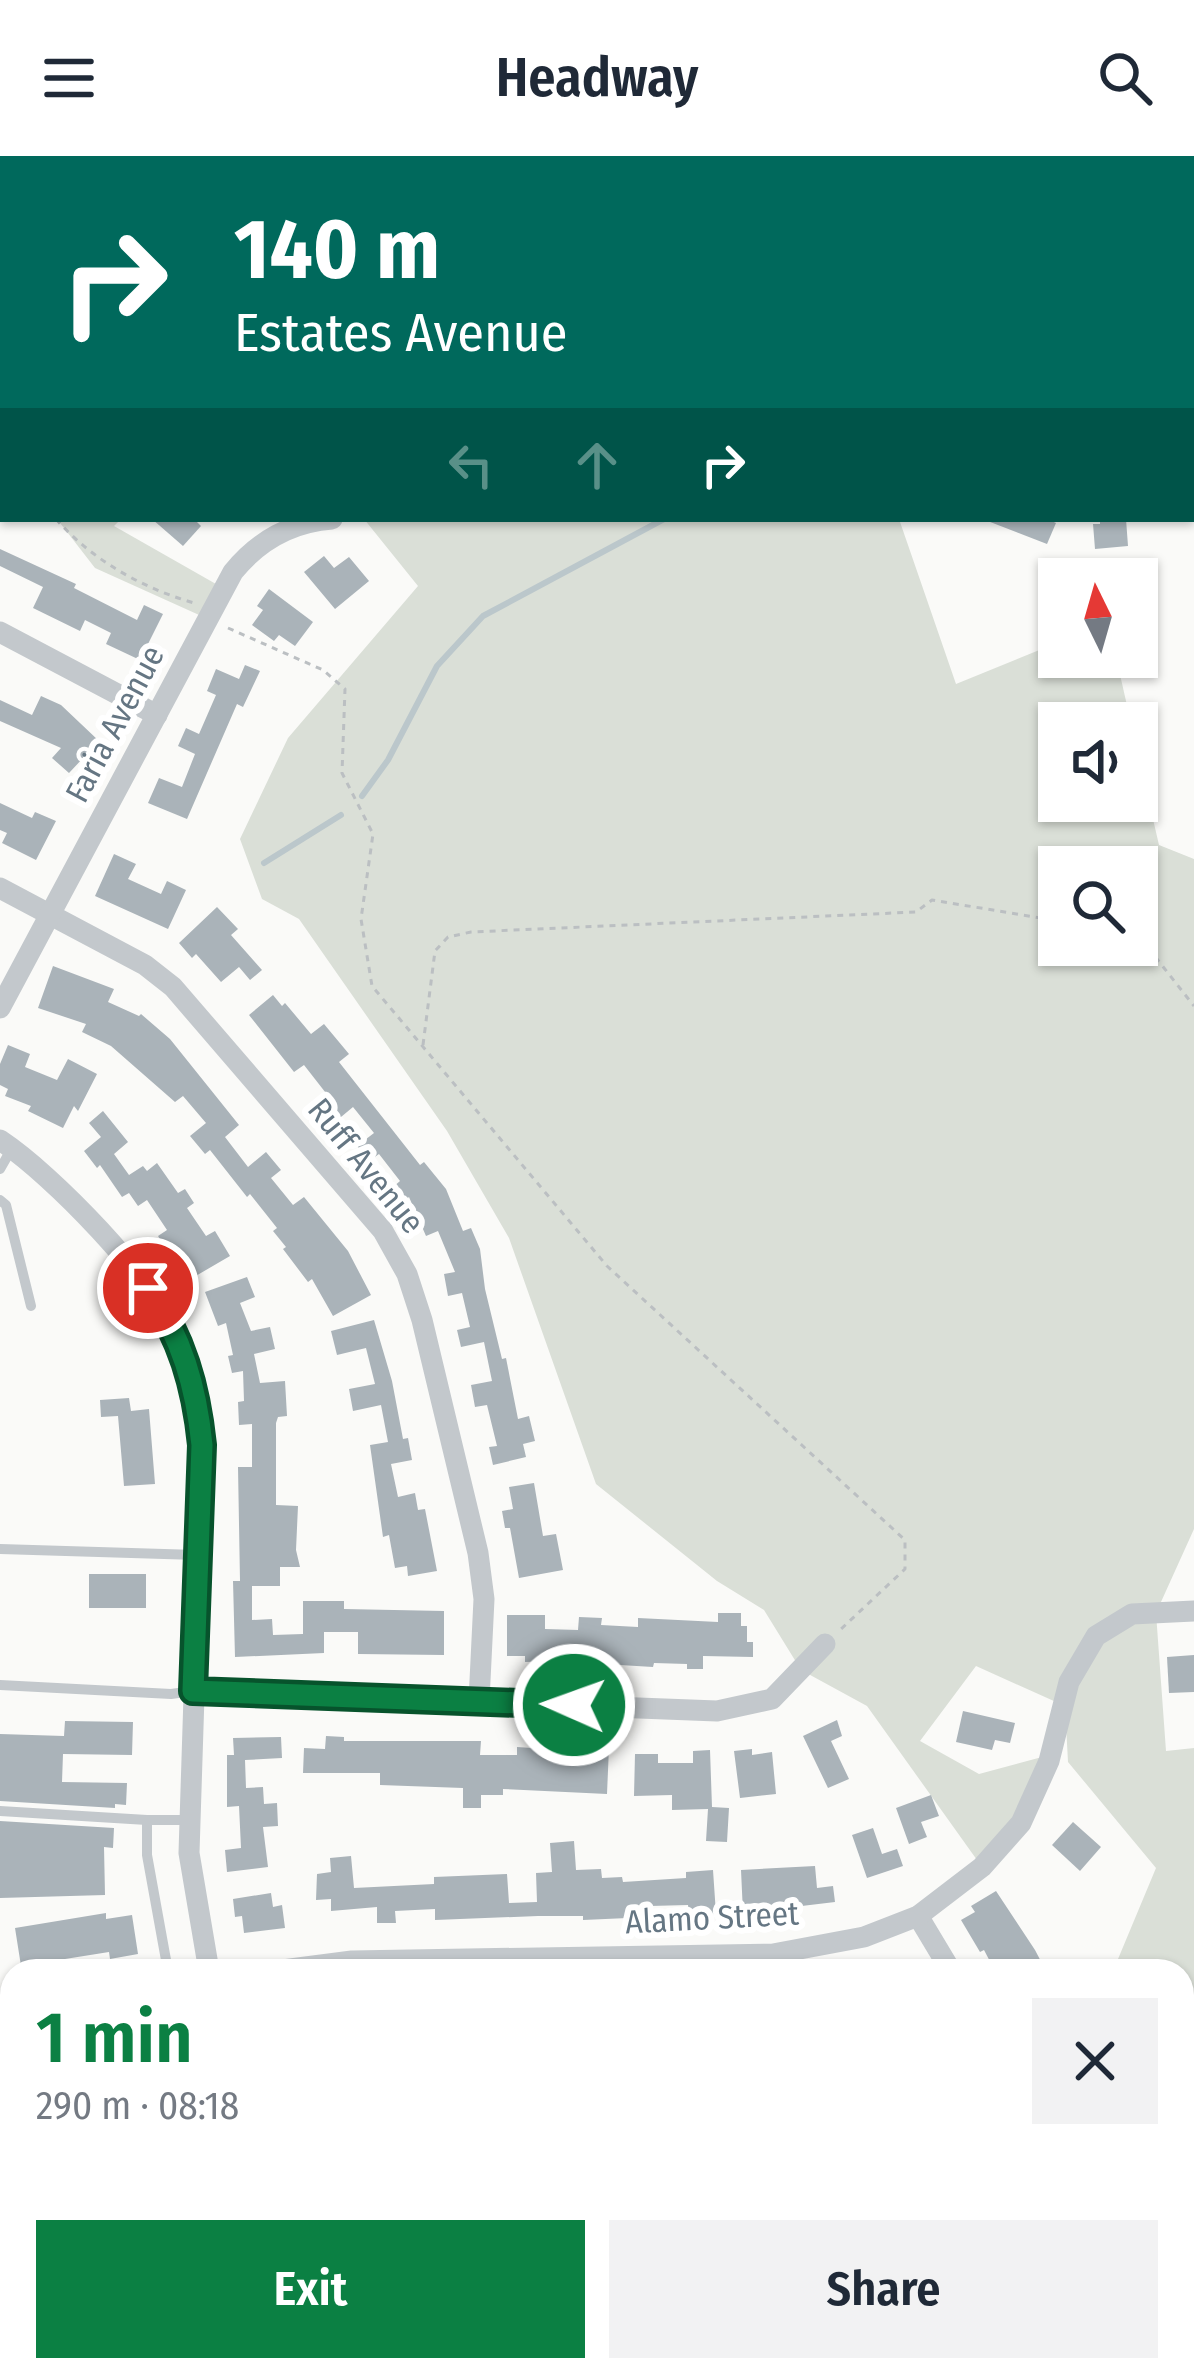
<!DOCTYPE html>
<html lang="en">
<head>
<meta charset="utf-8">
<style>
  :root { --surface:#fff; --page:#f2f2f3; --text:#1f2937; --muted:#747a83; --accent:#0b8043 }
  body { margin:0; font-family:"Fira Sans Condensed",sans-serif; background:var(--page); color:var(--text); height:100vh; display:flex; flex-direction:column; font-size:45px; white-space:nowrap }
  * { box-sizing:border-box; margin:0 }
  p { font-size:39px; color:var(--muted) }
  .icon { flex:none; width:66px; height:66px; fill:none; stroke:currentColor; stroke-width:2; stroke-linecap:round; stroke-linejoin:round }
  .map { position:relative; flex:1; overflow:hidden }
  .details { position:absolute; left:0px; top:1803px; width:1194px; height:423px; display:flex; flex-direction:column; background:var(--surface); border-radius:36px 36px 0 0; box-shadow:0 3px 9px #0004 }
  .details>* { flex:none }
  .hud { position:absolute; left:0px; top:0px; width:1194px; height:366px; box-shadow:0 3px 9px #0004; background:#00695c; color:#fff; overflow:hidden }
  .needle { width:78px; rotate:355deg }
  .fabs { position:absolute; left:1038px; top:402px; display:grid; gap:24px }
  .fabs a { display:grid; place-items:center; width:120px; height:120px; border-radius:0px; background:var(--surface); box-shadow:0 3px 9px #0004; font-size:60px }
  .pin { position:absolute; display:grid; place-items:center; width:102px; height:102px; color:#fff; margin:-51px; border:6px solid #fff; border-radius:50%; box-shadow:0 3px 12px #0007 }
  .me { position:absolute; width:132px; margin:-66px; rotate:272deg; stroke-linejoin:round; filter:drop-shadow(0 0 9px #0008) }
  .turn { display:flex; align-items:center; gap:42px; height:252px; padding:0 36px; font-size:54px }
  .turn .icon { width:156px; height:156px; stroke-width:2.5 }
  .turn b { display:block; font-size:84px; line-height:102px }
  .lanes { display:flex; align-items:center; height:114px; padding:0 36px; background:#0003; justify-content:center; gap:60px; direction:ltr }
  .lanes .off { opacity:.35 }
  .round { display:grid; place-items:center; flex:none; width:126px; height:126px; border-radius:0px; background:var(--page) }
  .summary { display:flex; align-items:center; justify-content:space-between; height:204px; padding:0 36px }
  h1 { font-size:72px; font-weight:600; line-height:90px; color:var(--accent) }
  .action { display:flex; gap:24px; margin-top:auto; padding:24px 36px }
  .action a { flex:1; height:138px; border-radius:0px; background:var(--accent); color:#fff; font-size:48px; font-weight:600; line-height:138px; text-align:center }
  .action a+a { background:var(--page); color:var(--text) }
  header { display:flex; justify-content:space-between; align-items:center; height:156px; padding:0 36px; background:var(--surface); font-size:54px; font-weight:600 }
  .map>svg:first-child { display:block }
  .green { fill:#dadfd7; fill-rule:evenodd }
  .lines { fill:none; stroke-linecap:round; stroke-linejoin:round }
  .stream { stroke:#bbc7cb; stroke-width:6 }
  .building { fill:#aab3b9 }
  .path { stroke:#bbbfc2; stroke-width:3; stroke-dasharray:6 6; stroke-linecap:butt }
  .service { stroke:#c3c8cc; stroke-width:10 }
  .minor { stroke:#c3c8cc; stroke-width:21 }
  .route-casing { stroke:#07532c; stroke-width:30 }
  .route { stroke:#0b8043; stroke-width:21 }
  .labels { text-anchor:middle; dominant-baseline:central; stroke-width:12; stroke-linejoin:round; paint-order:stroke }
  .street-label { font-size:33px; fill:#657683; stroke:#fff }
</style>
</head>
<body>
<header><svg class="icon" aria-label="menu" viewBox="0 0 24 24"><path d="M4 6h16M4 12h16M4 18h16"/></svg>Headway<svg class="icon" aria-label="search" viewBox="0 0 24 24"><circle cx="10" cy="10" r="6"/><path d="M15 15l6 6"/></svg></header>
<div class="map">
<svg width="1194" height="2224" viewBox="0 0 1194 2224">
  <rect width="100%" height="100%" fill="#fafaf8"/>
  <!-- green -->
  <g class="green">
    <polygon points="57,363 121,363 114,370 223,432 208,463 95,412"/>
    <path d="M364 363H899L956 528 1059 486V501H1116L1131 567H1059V645H1137V594L1159 689 1194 703V1373L1156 1457 1166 1595 1194 1592V1919L1182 1896V1815H1113L1156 1712 1068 1606 1065 1550 976 1510 920 1585 979 1618 1042 1601 1021 1667 982 1711 867 1550 801 1514 764 1454 717 1425 596 1328 509 1082 447 975 299 763 262 743 240 683 288 582 418 430ZM1059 711H1137V789H1059Z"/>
  </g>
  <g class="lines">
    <!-- stream -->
    <g class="stream">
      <polyline points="362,640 388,604 437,510 483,460 664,363"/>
      <polyline points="264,707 341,659"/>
      <polyline points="0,2048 12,2093"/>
      <polyline points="78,2214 86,2224"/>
    </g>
  </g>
  <!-- building -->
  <g class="building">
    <polygon points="152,363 194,363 201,370 183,390"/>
    <polygon points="1047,363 1056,367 1047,388 985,364"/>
    <polygon points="1100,363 1126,363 1128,390 1095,393 1093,368 1100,368"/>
    <polygon points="0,393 76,428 74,432 137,464 144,449 163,458 140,504 106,488 111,477 85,464 80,475 33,452 43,431 0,410"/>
    <polygon points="324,400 334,412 349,401 369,425 335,453 304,416"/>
    <polygon points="269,433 313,466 295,490 279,479 274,485 252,469 263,454 257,450"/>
    <polygon points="245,509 260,515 243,551 237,548 187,663 148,647 159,622 182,631 195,598 178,590 186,572 199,578 216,539 207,535 216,513 239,523"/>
    <polygon points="41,540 61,549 99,585 69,617 52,602 61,592 0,565 0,544 32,559"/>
    <polygon points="0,647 32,662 35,656 56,665 36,704 2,687 7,677 0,674"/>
    <polygon points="114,698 136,708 128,723 161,738 167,725 186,734 168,773 95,740"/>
    <polygon points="217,751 238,773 231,779 262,814 250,824 239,811 221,826 196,798 192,802 179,787"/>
    <polygon points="53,810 114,833 108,846 139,860 141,858 170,883 239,969 225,981 248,1011 266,996 281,1014 271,1022 293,1049 304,1041 348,1095 371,1139 333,1160 312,1123 308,1126 283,1093 286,1091 273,1075 277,1072 250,1038 247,1041 210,994 205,998 190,980 206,967 183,940 175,946 111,890 82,876 86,868 38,852"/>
    <polygon points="273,839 282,850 285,847 311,878 324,868 349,898 339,906 420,1009 424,1006 446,1033 463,1075 471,1072 480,1093 485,1133 502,1203 506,1202 518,1263 529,1260 535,1285 523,1288 526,1301 493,1309 489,1291 497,1290 487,1249 475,1251 471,1229 492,1225 484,1186 461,1191 457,1174 470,1171 462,1137 448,1140 444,1118 455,1116 438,1075 426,1080 409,1041 403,1046 392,1032 400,1025 379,998 369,1005 357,990 374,977 353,951 335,966 321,948 329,941 304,909 294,916 249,859"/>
    <polygon points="8,889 30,898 25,911 57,924 68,903 97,918 78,955 74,950 63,972 28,955 31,950 5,940 8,933 0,929 0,908"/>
    <polygon points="103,955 128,986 114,998 129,1019 143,1010 147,1015 157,1007 178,1037 185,1033 194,1047 187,1052 206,1080 215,1075 230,1100 194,1121 175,1089 167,1094 158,1080 167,1074 147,1044 138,1050 129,1037 122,1041 100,1009 97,1012 84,995 101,981 89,967"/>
    <polygon points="247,1121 255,1141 240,1147 251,1175 270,1171 275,1193 254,1198 260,1227 285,1225 287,1260 278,1261 276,1267 276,1349 298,1350 296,1394 300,1411 280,1411 280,1430 252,1430 252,1464 272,1463 273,1479 303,1478 303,1445 344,1445 344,1453 444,1455 444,1499 358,1498 358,1476 324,1476 324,1497 235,1501 233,1425 240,1425 238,1311 252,1311 252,1268 239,1269 238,1246 244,1245 243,1215 232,1217 228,1200 233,1199 226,1167 218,1170 205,1136"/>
    <polygon points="374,1164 392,1225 403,1283 408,1282 412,1304 391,1308 398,1341 415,1337 418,1354 425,1353 437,1415 408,1420 407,1410 395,1412 389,1379 383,1381 370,1289 388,1286 381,1249 353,1255 349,1233 375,1228 366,1192 337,1199 331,1175"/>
    <polygon points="129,1242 131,1255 149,1253 155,1328 124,1330 118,1260 101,1261 100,1244"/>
    <polygon points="534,1327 543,1380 556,1378 563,1414 519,1422 510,1372 505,1372 502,1355 513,1353 509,1331"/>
    <rect x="89" y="1418" width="57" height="34"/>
    <polygon points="718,1457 741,1457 741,1470 747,1470 747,1486 753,1486 753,1501 703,1500 703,1513 687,1513 687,1508 654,1507 653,1511 554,1505 525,1506 525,1500 507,1500 507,1459 545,1459 545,1473 578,1474 579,1461 602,1462 601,1469 638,1471 638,1462 718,1466"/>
    <polygon points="1194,1499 1194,1536 1169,1537 1167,1501"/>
    <polygon points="963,1555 1015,1567 1010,1587 995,1584 992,1594 956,1586"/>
    <polygon points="837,1564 842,1580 831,1585 849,1623 828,1632 803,1580"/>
    <polygon points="65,1565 133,1566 132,1599 63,1598 62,1626 127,1627 126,1649 115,1648 115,1652 0,1645 0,1578 64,1580"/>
    <polygon points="326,1580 344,1581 344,1585 481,1585 480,1599 517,1599 517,1591 590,1596 590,1590 609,1591 607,1638 503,1633 503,1639 481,1639 481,1652 463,1652 463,1632 380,1629 380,1617 303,1617 304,1592 325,1593"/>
    <polygon points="281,1581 282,1602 245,1604 246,1632 263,1631 264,1648 277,1647 278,1670 263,1671 268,1711 227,1716 225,1694 241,1692 239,1650 227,1651 227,1599 234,1599 233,1582"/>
    <polygon points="752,1593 752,1599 772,1596 776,1638 740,1642 734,1595"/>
    <polygon points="710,1594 712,1651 729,1652 727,1686 706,1685 708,1653 672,1654 672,1639 634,1640 635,1598 658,1598 658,1607 693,1607 693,1595"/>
    <polygon points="931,1639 939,1660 921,1666 927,1681 909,1688 896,1652"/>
    <polygon points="0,1665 114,1672 113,1692 104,1691 105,1739 0,1742"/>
    <polygon points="1073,1666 1101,1691 1080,1715 1052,1689"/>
    <polygon points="873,1672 882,1698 897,1693 903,1710 867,1722 852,1679"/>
    <polygon points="574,1685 576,1714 601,1713 602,1722 622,1721 623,1726 686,1722 686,1716 713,1714 716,1758 689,1760 688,1749 650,1750 650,1761 583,1764 583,1760 538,1760 435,1764 435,1753 395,1755 396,1767 377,1767 377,1751 331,1755 331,1743 316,1744 317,1718 331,1716 330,1702 351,1700 354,1732 434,1728 434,1721 507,1718 509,1747 537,1746 536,1717 552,1716 550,1687"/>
    <polygon points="815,1710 817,1732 833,1730 835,1746 743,1757 741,1714"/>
    <polygon points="996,1735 1035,1794 1046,1815 995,1815 984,1794 980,1796 961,1764 975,1756 971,1750"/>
    <polygon points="271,1737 273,1751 282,1749 285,1772 244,1777 242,1760 235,1761 233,1743"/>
    <polygon points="106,1757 106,1763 132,1759 138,1798 110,1803 109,1796 21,1810 15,1772"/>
  </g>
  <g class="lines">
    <!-- path -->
    <g class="path">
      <polyline points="0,318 3,320"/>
      <path d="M56 363C92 404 142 432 194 447"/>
      <polyline points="228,472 323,514 345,533 342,617 373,678 361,763 372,830 607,1110 905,1384 905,1413 840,1474"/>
      <polyline points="1135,789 1153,798 1194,850"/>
      <polyline points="423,889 435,795 448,781 471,776 916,756 932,744 1059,765"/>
    </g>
    <!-- service -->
    <g class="service">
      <polyline points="0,1013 12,992"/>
      <polyline points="0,1044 6,1049 31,1150"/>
      <polyline points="0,1393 197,1399"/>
      <polyline points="0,1529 171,1538 193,1535"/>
      <polyline points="0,1655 147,1664"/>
      <polyline points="168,1815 147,1699 147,1664 190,1664"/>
    </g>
    <!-- minor -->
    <g class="minor">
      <polyline points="1142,0 1144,3"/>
      <polyline points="232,3 233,0"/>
      <polyline points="492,3 492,0"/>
      <polyline points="1051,3 1059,0"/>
      <polyline points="1191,96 1194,100"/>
      <polyline points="1191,259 1194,257"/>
      <polyline points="0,476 157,559"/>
      <polyline points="0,732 145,809 173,831 383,1075 407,1118 422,1164 478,1397 484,1443 479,1545"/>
      <path d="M0 852 233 416C258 385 292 366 332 363"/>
      <path d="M0 984C54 1020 152 1122 178 1181 193 1215 198 1252 202 1289L189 1697 209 1815"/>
      <polyline points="193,1535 717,1555 772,1543 825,1488"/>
      <polyline points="918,1760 951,1815"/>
      <polyline points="275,1815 352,1805 773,1798 864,1781 918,1760 982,1711 1021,1667 1049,1605 1069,1526 1096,1480 1132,1458 1194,1455"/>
      <polyline points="1182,2131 1194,2137"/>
      <polyline points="0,2160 12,2158"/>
      <polyline points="288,2214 290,2224"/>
    </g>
  </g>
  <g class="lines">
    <defs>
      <path id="route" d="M148 1132C182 1182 196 1230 202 1289L193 1535 574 1549"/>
    </defs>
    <!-- route casing -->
    <use href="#route" class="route-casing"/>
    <!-- route -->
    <use href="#route" class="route"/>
  </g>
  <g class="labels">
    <!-- street labels -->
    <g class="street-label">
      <text transform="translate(115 568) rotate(-62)">Faria Avenue</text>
      <text transform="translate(366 1010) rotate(51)">Ruff Avenue</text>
      <text transform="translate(712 1762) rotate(-3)">Alamo Street</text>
    </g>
  </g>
</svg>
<div class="fabs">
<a><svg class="needle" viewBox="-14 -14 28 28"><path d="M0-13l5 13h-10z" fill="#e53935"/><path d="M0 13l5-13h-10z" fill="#747a83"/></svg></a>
<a><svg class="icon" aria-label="sound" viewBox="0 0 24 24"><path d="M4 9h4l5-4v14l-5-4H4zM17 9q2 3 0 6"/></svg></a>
<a><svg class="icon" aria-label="search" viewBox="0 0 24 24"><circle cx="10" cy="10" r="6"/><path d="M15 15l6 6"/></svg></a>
</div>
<div class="pin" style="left:148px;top:1132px;background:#d93025"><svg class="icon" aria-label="arrive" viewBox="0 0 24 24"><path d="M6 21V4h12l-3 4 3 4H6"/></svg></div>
<svg class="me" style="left:574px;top:1549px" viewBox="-20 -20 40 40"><circle r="17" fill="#0b8043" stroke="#fff" stroke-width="3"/><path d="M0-11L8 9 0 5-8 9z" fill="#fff"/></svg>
<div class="hud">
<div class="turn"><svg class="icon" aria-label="right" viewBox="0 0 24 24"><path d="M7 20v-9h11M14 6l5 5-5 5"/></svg><div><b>140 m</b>Estates Avenue</div></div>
<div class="lanes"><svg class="icon off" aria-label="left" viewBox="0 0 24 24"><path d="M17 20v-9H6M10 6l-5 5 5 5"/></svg><svg class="icon off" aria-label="ahead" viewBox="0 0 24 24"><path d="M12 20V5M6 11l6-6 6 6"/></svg><svg class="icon" aria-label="right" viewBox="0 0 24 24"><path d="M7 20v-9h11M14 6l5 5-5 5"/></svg></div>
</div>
<section class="details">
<div class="summary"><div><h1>1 min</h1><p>290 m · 08:18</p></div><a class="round"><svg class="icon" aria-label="close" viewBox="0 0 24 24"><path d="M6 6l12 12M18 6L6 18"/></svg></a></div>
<div class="action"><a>Exit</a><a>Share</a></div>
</section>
</div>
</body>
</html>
